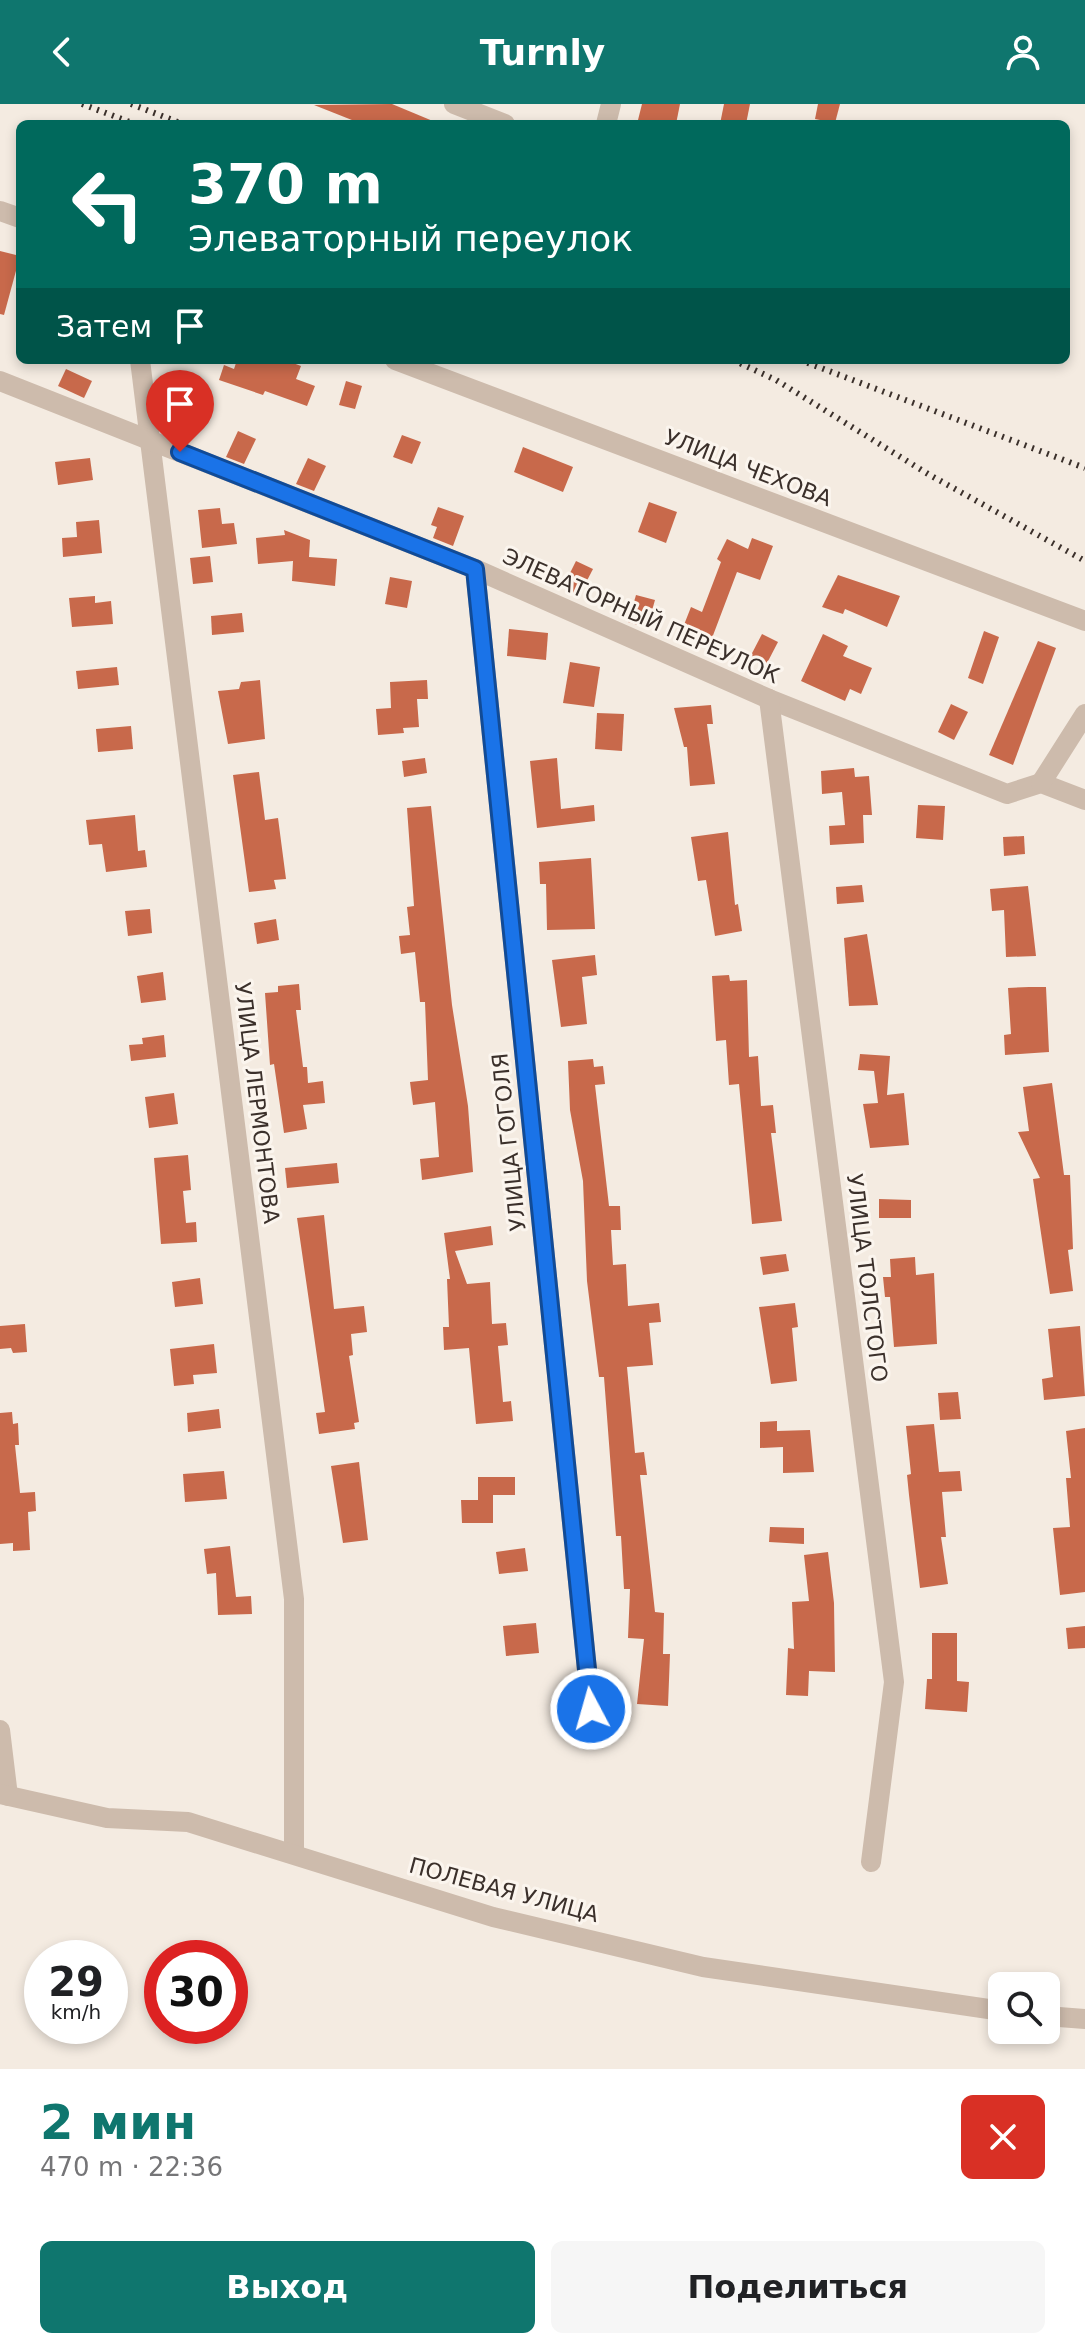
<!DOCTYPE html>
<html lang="ru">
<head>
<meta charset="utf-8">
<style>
  :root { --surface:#fff; --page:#f6f6f6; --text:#202124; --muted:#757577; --accent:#0f766e }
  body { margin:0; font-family:"DejaVu Sans",sans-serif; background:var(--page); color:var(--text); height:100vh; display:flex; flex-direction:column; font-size:30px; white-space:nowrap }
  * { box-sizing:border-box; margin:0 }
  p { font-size:26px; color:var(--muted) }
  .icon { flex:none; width:44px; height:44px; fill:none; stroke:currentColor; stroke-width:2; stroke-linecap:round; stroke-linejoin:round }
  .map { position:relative; height:1965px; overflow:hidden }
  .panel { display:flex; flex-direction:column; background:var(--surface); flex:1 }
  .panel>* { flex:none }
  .hud { position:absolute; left:16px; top:16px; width:1054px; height:244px; border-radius:12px; box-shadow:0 4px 12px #0003; background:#00695c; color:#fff; overflow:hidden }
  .fabs { position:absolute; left:988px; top:1868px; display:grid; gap:16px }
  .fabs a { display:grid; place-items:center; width:72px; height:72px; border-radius:12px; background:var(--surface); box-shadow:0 4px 12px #0003; font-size:40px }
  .speed { position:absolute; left:24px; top:1836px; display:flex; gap:16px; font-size:40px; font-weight:700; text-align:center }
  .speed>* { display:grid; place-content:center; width:104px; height:104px; border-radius:50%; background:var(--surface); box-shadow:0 4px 12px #0003; line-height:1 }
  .speed small { font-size:20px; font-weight:400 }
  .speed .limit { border:12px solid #d22; background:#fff; color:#111 }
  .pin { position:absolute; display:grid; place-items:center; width:68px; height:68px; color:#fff; margin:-82px -34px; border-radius:50% 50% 50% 0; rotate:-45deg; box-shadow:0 0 8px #0007 }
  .pin .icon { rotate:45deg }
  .me { position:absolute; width:88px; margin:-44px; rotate:354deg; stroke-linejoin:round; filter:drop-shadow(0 0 6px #0008) }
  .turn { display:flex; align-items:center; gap:28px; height:168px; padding:0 40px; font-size:36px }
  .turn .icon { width:104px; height:104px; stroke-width:2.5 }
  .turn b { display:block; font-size:56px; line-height:68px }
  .then { display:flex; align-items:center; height:76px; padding:0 40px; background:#0003; gap:16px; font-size:30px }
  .round { display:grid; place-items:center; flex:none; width:84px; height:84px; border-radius:12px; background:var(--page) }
  .summary { display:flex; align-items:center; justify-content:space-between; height:136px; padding:0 40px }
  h1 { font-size:48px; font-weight:700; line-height:60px; color:var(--accent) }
  .cta { display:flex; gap:16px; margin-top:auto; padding:16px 40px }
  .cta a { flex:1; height:92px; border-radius:12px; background:var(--accent); color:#fff; font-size:32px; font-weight:700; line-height:92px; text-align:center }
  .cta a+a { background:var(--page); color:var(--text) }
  header { display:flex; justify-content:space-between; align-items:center; height:104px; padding:0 40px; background:var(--accent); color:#fff; font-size:36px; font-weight:700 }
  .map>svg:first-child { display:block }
  .building { fill:#c8694b }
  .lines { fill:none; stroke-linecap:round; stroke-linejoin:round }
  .minor { stroke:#cdbbac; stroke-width:20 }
  .rail { stroke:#3b302b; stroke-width:6; stroke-dasharray:2 6; stroke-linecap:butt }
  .route-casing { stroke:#114b97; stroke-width:20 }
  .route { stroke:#1a73e8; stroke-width:14 }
  .labels { text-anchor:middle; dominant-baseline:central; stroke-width:6; stroke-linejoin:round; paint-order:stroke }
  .street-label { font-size:22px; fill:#3b302b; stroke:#fbf5ee }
</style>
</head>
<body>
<header><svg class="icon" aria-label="back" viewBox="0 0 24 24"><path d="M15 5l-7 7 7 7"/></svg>Turnly<svg class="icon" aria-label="person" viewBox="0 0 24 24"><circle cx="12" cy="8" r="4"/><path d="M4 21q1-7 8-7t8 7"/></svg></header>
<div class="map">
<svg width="1085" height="1965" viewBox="0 0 1085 1965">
  <rect width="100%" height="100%" fill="#f4ebe1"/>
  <!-- building -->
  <g class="building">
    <polygon points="392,0 440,20 362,20 314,1"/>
    <polygon points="642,0 680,0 676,20 637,20"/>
    <polygon points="724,0 750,0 746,20 720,20"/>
    <polygon points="818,0 840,0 835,19 815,15"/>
    <polygon points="0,147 20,152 4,211 0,210"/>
    <polygon points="237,256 285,256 301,262 296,275 315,282 307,302 265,287 263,291 219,276 224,261 234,265"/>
    <polygon points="66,265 92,277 84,294 58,282"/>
    <polygon points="346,277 362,282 355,305 339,301"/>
    <polygon points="238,327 256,335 244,360 226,353"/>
    <polygon points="402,331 421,338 412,360 393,353"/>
    <polygon points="523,343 573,363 563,388 514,368"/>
    <polygon points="90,354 93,376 58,381 55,358"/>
    <polygon points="308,354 326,362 314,387 296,380"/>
    <polygon points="649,398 677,408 666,439 638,428"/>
    <polygon points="438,403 464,412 453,442 433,434 437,423 431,421"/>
    <polygon points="220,404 222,420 234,419 237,440 202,444 198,406"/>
    <polygon points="99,416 102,449 63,453 62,434 77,433 76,418"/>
    <polygon points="284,426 310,436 309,453 337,455 335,482 292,477 293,457 258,460 256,434 285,431"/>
    <polygon points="752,434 773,442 760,476 737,468 709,542 680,531 691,503 702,508 721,458 717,455 727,435 748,445"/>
    <polygon points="210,452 213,478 193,480 190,454"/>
    <polygon points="576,457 593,465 579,492 563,483"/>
    <polygon points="838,471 900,492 887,523 845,505 843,510 822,503"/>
    <polygon points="390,473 412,477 407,504 385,500"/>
    <polygon points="636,491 655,496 647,524 628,518"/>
    <polygon points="95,492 95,499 111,497 113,520 72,523 69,494"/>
    <polygon points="242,509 244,528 212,531 211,512"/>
    <polygon points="509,525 548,529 546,556 507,552"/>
    <polygon points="984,527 999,533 983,580 968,574"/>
    <polygon points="762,530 778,538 765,563 749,555"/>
    <polygon points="823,530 848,542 843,552 872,564 861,590 850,585 845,597 801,577"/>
    <polygon points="1038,537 1056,544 1013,661 989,651"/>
    <polygon points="570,558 600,563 594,603 563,599"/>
    <polygon points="117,563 119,581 78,585 76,567"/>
    <polygon points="260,576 265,635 228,640 218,587 239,585 241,578"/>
    <polygon points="427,576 428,595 417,595 419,623 403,624 404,629 378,631 376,605 391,604 390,578"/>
    <polygon points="951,600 968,608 954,636 938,628"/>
    <polygon points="711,601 713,620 707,620 715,680 690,682 687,643 684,643 674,604"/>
    <polygon points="597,609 624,610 622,647 595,645"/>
    <polygon points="131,622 133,645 98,648 96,625"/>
    <polygon points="425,654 427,669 404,673 402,657"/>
    <polygon points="557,654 561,705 594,701 595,717 537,724 530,657"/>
    <polygon points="854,664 855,673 869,672 872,711 863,711 864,739 830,741 829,722 845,721 842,688 822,690 821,667"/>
    <polygon points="259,668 265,716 278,714 286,775 274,776 276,785 249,788 233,671"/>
    <polygon points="918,701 945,702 943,736 916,734"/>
    <polygon points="431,702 452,901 468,1002 473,1068 422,1076 420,1055 439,1053 435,998 413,1001 410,978 428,976 425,898 420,898 415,848 401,850 399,832 410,831 407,803 414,802 407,704"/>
    <polygon points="135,711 138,747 145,746 147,763 106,768 102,740 89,741 86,716"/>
    <polygon points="728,728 735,801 738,800 742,827 715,832 706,776 698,777 691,733"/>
    <polygon points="1024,732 1025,750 1004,752 1003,733"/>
    <polygon points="591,754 595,825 547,826 546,780 540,780 539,758"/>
    <polygon points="862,781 864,798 837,800 836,783"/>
    <polygon points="1028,782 1036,852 1006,853 1004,806 992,807 990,785"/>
    <polygon points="150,805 152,829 128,832 125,807"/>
    <polygon points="276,815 279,836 257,840 254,819"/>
    <polygon points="867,830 878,901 849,902 844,834"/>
    <polygon points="595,851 597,871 582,873 587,920 561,923 552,856"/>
    <polygon points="163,868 166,896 141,899 137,872"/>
    <polygon points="729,871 730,877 747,876 749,953 758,952 761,1002 773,1001 776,1029 771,1029 782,1117 752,1120 739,980 729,981 726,936 716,937 712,872"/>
    <polygon points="299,880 301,906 296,906 303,963 307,963 308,979 323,977 325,999 303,1001 307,1025 284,1029 274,960 270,961 265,889 278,888 278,882"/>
    <polygon points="1029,883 1046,883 1049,948 1005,951 1004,931 1011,930 1008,884"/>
    <polygon points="164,931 166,953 131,957 129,941 143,940 142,934"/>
    <polygon points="860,950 890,952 887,991 904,989 909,1041 870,1044 863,1000 878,999 874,967 858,966"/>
    <polygon points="593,955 594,963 603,962 605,980 595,981 609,1102 620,1102 621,1126 611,1126 613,1161 626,1160 628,1202 659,1199 661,1218 649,1219 653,1261 627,1263 635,1349 644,1348 647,1371 640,1371 655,1508 664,1509 663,1550 670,1550 668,1602 637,1600 644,1535 628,1534 630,1485 624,1485 621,1432 616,1432 604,1273 599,1273 587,1177 583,1077 570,1006 568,957"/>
    <polygon points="1052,979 1064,1071 1070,1071 1073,1145 1068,1146 1073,1187 1050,1190 1033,1075 1040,1074 1018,1028 1029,1027 1023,983"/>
    <polygon points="174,989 178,1020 149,1024 145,993"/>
    <polygon points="188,1051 191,1086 183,1087 186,1119 196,1118 197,1138 161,1140 154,1054"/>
    <polygon points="337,1059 339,1079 287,1084 285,1064"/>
    <polygon points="879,1095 911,1096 911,1114 879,1114"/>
    <polygon points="324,1111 334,1205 364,1202 367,1228 351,1230 353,1251 349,1252 359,1318 354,1319 355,1325 319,1330 316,1309 325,1308 297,1114"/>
    <polygon points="491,1122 493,1141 455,1147 467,1180 490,1178 492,1220 506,1219 508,1241 498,1242 503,1298 511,1297 513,1317 476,1320 469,1244 444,1246 443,1223 449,1223 447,1175 450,1175 444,1129"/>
    <polygon points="786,1150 789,1167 763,1171 760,1153"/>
    <polygon points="915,1153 916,1171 934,1169 937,1240 894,1243 890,1193 885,1193 883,1173 891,1173 890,1155"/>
    <polygon points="200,1174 203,1200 175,1203 172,1178"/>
    <polygon points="795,1199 798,1223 792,1224 797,1277 771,1280 759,1203"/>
    <polygon points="25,1220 27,1248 13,1249 11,1244 0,1245 0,1222"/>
    <polygon points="1080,1222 1085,1292 1044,1296 1042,1275 1053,1273 1048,1225"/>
    <polygon points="214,1240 217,1269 193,1271 194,1280 174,1282 170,1245"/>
    <polygon points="958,1288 961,1315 940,1316 938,1289"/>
    <polygon points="219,1305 221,1324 188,1328 187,1309"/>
    <polygon points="12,1308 13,1320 18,1319 19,1341 15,1341 20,1389 35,1388 36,1407 28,1408 30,1446 13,1447 13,1439 0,1440 0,1309"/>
    <polygon points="777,1317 777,1327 810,1326 814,1368 783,1369 783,1343 760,1344 760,1318"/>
    <polygon points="934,1320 939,1368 960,1367 962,1387 942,1388 946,1433 941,1433 948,1480 920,1484 909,1391 907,1371 911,1370 906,1322"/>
    <polygon points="1085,1324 1085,1488 1060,1491 1053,1424 1070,1423 1066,1374 1071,1374 1066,1327"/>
    <polygon points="359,1358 368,1436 343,1439 331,1362"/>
    <polygon points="224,1367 227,1395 185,1398 183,1370"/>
    <polygon points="478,1373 515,1373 515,1391 493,1391 493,1419 462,1419 461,1396 478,1396"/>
    <polygon points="770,1423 804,1424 804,1440 769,1438"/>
    <polygon points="230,1442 236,1493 251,1492 252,1510 218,1511 216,1469 207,1470 204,1445"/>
    <polygon points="525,1444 528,1467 499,1470 496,1448"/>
    <polygon points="828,1448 834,1499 835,1568 809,1567 808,1592 786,1591 788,1544 794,1545 792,1498 809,1497 804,1451"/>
    <polygon points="536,1519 539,1549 506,1552 503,1522"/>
    <polygon points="1085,1522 1085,1544 1068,1545 1066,1524"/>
    <polygon points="932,1529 957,1529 957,1577 969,1578 967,1608 925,1605 927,1575 932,1575"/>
  </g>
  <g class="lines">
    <!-- minor -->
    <g class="minor">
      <polyline points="454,0 505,20"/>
      <polyline points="606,20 611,0"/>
      <polyline points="0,107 20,114"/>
      <polyline points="140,256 294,1495 294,1749"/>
      <polyline points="395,256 1085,517"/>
      <polyline points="0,277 475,465 769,595 1007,690 1041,679 1085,696"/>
      <polyline points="475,465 591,1605"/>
      <polyline points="769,595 894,1578 871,1758"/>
      <polyline points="1041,679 1085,610"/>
      <polyline points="0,1626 8,1692"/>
      <polyline points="0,1690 107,1714 188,1718 493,1813 703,1863 1002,1907"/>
      <polyline points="1046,1912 1085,1915"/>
    </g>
    <!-- rail -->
    <g class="rail">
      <polyline points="82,0 135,20"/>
      <polyline points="131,0 183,20"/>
      <polyline points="733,256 776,276 928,370 1085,457"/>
      <polyline points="800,256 1085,364"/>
    </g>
  </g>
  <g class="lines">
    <defs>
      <polyline id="route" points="180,348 475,465 591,1605"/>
    </defs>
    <!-- route casing -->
    <use href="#route" class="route-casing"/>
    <!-- route -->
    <use href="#route" class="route"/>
  </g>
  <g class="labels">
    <!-- street labels -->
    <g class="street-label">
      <text transform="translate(748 364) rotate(21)">УЛИЦА ЧЕХОВА</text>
      <text transform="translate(641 512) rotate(24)">ЭЛЕВАТОРНЫЙ ПЕРЕУЛОК</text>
      <text transform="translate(257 999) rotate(83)">УЛИЦА ЛЕРМОНТОВА</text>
      <text transform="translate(509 1038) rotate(-96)">УЛИЦА ГОГОЛЯ</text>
      <text transform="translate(867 1174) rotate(83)">УЛИЦА ТОЛСТОГО</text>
      <text transform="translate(504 1786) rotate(15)">ПОЛЕВАЯ УЛИЦА</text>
    </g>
  </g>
</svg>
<div class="fabs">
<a><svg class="icon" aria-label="search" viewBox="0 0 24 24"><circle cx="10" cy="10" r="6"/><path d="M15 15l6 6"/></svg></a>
</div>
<div class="speed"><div>29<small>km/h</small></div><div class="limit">30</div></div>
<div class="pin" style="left:180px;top:348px;background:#d93025"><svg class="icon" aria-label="arrive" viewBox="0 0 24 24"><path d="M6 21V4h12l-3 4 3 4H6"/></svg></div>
<svg class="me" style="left:591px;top:1605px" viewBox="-20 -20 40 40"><circle r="17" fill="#1a73e8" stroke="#fff" stroke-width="3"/><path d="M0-11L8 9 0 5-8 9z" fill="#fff"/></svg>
<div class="hud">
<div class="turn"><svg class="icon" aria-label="left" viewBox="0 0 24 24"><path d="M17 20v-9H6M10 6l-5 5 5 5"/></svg><div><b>370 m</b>Элеваторный переулок</div></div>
<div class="then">Затем<svg class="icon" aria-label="arrive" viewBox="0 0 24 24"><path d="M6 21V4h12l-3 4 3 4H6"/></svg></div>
</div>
</div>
<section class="panel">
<div class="summary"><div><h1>2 мин</h1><p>470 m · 22:36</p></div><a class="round" style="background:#d93025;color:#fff"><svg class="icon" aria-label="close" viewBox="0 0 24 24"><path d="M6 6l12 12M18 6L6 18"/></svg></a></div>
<div class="cta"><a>Выход</a><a>Поделиться</a></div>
</section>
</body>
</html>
